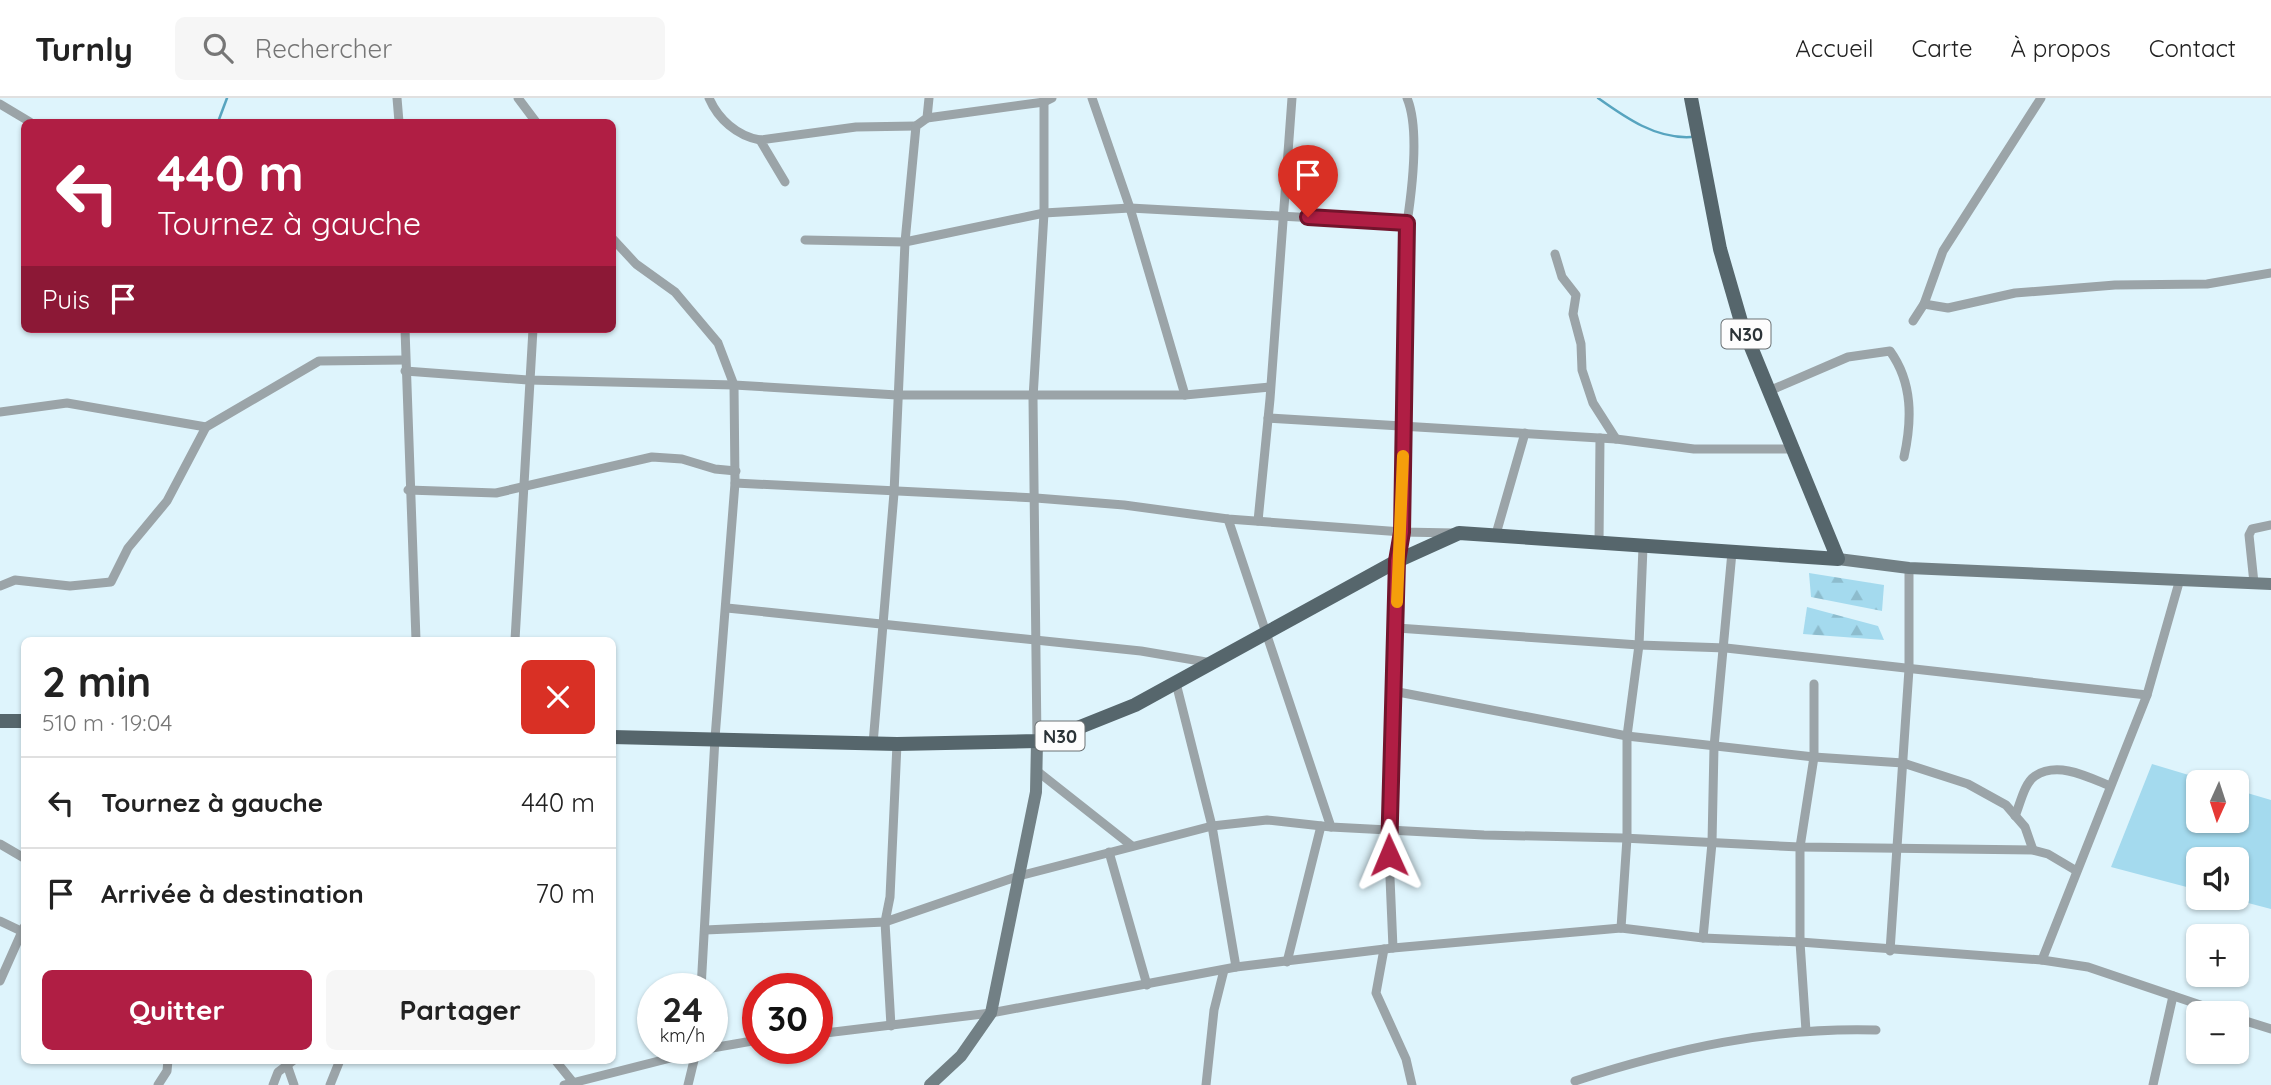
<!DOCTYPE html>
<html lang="fr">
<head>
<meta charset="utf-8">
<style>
  :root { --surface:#fff; --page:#f6f6f6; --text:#222; --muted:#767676; --line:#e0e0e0; --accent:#b01e44 }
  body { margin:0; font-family:Quicksand,sans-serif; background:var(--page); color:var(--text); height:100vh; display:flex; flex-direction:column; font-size:26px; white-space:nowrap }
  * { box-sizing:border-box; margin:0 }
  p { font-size:23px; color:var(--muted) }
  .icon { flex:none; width:38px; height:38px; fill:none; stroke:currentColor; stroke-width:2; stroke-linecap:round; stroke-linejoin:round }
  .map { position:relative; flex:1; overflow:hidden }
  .side { position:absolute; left:21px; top:539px; width:595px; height:427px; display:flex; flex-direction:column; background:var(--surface); border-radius:10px; box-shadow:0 2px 5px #0004 }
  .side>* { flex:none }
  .top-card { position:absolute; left:21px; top:21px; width:595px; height:214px; border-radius:10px; box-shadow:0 2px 5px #0004; background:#b01e44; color:#fff; overflow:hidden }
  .needle { width:46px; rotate:183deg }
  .tools { position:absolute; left:2186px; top:672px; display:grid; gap:14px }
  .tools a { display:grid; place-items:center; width:63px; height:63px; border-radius:10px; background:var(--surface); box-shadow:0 2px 5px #0004; font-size:35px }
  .speed { position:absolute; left:637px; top:875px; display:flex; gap:14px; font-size:35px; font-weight:700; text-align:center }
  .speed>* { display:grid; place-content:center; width:91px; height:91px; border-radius:50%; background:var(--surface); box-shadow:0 2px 5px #0004; line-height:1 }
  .speed small { font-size:18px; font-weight:400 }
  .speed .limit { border:10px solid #d22; background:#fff; color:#111 }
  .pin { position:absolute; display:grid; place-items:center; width:60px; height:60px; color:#fff; margin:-72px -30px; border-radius:50% 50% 50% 0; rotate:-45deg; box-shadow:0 0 7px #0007 }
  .pin .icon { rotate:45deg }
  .me { position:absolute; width:77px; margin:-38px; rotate:359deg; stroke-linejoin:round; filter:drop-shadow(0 0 5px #0008) }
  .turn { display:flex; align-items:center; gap:24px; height:147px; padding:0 21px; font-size:32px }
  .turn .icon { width:91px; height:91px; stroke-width:2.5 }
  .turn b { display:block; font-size:49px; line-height:60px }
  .then { display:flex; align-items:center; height:66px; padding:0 21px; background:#0003; gap:14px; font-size:26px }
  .round { display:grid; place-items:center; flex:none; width:74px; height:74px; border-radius:10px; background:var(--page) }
  .overview { display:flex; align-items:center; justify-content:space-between; height:119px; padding:0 21px }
  h1 { font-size:42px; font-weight:700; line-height:52px }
  .button { display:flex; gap:14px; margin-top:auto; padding:14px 21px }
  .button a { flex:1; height:80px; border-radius:10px; background:var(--accent); color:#fff; font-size:28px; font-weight:700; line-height:80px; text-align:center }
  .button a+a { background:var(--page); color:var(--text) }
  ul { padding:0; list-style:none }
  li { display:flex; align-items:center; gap:21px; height:91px; padding:0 21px; border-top:2px solid var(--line) }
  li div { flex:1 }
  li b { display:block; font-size:26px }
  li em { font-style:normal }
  header { display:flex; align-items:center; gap:42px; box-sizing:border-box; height:98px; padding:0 35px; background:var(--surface); border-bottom:2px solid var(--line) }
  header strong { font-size:33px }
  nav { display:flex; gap:38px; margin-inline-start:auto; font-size:24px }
  .search { width:490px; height:63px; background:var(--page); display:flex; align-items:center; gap:18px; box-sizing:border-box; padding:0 24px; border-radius:10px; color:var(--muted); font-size:26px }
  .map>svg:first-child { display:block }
  .forest { fill:url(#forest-firs) }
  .garden { fill:#a4daee }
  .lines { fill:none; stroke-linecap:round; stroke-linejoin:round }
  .stream { stroke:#57a4bf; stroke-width:2.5 }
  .street { stroke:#9ba4a8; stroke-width:9 }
  .secondary { stroke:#728085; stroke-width:12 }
  .primary { stroke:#56666c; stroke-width:14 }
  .route-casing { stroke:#72142c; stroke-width:18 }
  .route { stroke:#b01e44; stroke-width:12 }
  .slow { stroke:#f59e0b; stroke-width:12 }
  .labels { text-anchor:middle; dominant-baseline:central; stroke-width:7; stroke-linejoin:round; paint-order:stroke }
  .shield { fill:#fdfdfd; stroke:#6a7072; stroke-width:2 }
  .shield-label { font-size:18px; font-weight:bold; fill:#2b3337 }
</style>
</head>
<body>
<header>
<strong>Turnly</strong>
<div class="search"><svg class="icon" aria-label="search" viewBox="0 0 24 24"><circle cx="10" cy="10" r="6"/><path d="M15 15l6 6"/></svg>Rechercher</div>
<nav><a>Accueil</a><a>Carte</a><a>À propos</a><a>Contact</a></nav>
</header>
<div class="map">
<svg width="2271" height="987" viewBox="0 0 2271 987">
  <defs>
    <pattern id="forest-firs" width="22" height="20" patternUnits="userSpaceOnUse" patternTransform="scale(1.75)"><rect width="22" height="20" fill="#a4daee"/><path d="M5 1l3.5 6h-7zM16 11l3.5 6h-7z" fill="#8dbccd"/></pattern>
  </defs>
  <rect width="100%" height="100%" fill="#def4fc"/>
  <!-- forest -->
  <g class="forest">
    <polygon points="1809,475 1884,487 1882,513 1811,499"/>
    <polygon points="1807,509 1878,528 1884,542 1803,536"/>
  </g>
  <!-- garden -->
  <polygon class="garden" points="2152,666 2212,684 2198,684 2198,723 2236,723 2237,692 2271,702 2271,811 2229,800 2236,800 2236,761 2198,761 2198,792 2111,769"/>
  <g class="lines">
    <!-- stream -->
    <g class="stream">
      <path d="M1598 0C1626 20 1656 41 1691 39"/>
      <polyline points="218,24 227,0"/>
    </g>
    <!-- street -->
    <g class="street">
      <polyline points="397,0 399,24"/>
      <polyline points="518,0 536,24"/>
      <path d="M709 0C718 21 737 38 760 42"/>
      <polyline points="1092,0 1130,110 1185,297"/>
      <polyline points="0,6 30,24"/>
      <polyline points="927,20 1044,4 1052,0"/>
      <polyline points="785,84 760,42 856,29 916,28"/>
      <polyline points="612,140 636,166 675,194 718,245 734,287 735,385 715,640 701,891"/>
      <polyline points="805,142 905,144 1044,115 1130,110 1407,125"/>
      <polyline points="1555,156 1562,179 1576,197 1573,216 1581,246 1582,272 1593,305 1616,341"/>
      <polyline points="1924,206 1948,210 2015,195 2115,187 2207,186 2271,175"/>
      <polyline points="1913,223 1924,206 1943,153 2041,0"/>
      <polyline points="405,231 416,542"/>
      <polyline points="405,273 528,282 734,287 897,297 1185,297 1270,289"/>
      <path d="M1769 293 1848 259 1890 253C1913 285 1912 322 1904 359"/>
      <polyline points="0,314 67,305 206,329"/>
      <polyline points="1268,320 1616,341 1694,351 1795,351"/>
      <polyline points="735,385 1036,400 1124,407 1228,421 1402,434 1454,435"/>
      <polyline points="408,392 496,395 652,359 682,361 715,371 736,373"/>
      <polyline points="1228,421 1331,729"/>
      <polyline points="1258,423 1270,301 1292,0"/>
      <polyline points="1496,436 1525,335"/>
      <polyline points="1599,446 1600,340"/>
      <polyline points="2254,485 2249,437 2252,431 2271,427"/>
      <polyline points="0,488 15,482 70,488 111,484 128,450 167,403 206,329 319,263 405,262"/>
      <polyline points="727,510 1141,553 1212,565"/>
      <polyline points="1397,530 1639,547 1726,550 2147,597"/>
      <polyline points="515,542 533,231"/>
      <polyline points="1176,585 1212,728 1236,869"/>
      <polyline points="1393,593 1627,638 1814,659 1903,665 1968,686 2006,707 2025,729 2033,752"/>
      <polyline points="1037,643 1033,300 1044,115 1044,0"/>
      <polyline points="873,646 894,395 905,144 916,28 927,20 929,0"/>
      <polyline points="1037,673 1132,748"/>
      <path d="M2015 718C2020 707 2024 685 2035 678 2058 663 2088 679 2110 688"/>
      <polyline points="0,746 24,760"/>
      <polyline points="1109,754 1147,887"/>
      <polyline points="0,823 21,833"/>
      <polyline points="1621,830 1627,740 1627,638 1639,547 1643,449"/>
      <polyline points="705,832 885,824 1019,778 1212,728 1267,722 1331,729 1484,737 1623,740 1800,749 2033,752 2048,756 2075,772"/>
      <polyline points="1703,840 1712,745 1714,649 1732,454"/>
      <path d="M1393 850 1388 733 1397 463 1402 434 1407 125C1412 92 1420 31 1407 0"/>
      <polyline points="1384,851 1376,895 1406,961 1412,987"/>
      <polyline points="1890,853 1909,571 1909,470"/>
      <polyline points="2042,862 2147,597 2180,481"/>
      <polyline points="1287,864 1321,728"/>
      <polyline points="0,883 24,829"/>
      <polyline points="2236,920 2271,931"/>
      <polyline points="891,928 885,824 890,799 897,646"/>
      <polyline points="1806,933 1800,844 1800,749 1814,659 1814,586"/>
      <polyline points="817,936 991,915 1236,869 1393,850 1621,830 1703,840 1800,844 2042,862 2088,869 2224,915"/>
      <polyline points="712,950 758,942"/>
      <polyline points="555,962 572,983"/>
      <polyline points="286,964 294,987"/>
      <path d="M1575 983C1673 951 1771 929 1876 932"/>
      <polyline points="158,987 167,973 168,962"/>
      <polyline points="273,987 278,974 294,962"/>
      <polyline points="330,987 340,962"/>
      <polyline points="564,987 710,950"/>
      <polyline points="688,987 697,950"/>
      <polyline points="1206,987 1214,912 1224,872"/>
      <polyline points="2153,987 2173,898"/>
    </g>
    <!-- secondary -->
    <g class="secondary">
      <polyline points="1838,461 1909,470 2271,486"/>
      <polyline points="930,987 961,958 991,915 1036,694 1037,643"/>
    </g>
    <!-- primary -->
    <g class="primary">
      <polyline points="0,623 24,623"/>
      <polyline points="612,639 897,646 1037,643 1060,637 1135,607 1397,463 1459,435 1838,461 1742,227 1720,151 1691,0"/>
    </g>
  </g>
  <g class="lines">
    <defs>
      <polyline id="route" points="1308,119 1407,125 1402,434 1397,463 1389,757"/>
    </defs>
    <!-- route casing -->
    <use href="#route" class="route-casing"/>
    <!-- route -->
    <use href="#route" class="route"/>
    <!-- slow -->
    <polyline class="slow" points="1397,504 1403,358"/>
  </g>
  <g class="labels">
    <!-- shield labels -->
    <g class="shield">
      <rect x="1721.5" y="221.5" width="49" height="29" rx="5"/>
      <rect x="1035.5" y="623.5" width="49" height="29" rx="5"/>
    </g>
    <g class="shield-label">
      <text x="1746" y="236">N30</text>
      <text x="1060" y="638">N30</text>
    </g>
  </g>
</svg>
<div class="tools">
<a><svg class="needle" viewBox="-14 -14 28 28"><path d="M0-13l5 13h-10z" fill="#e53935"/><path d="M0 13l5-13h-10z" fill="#767676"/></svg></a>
<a><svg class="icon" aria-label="sound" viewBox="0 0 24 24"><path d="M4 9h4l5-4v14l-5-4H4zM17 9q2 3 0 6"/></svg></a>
<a>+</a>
<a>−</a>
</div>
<div class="speed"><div>24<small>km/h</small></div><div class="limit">30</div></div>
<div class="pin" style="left:1308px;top:119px;background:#d93025"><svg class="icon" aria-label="arrive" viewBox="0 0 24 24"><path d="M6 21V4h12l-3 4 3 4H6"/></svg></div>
<svg class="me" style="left:1389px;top:757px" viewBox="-20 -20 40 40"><path d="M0-17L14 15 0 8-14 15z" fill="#b01e44" stroke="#fff" stroke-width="4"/></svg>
<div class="top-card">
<div class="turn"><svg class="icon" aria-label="left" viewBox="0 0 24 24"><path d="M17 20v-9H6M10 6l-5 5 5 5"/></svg><div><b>440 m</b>Tournez à gauche</div></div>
<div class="then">Puis<svg class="icon" aria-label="arrive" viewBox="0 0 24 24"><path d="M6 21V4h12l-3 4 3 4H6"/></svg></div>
</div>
<section class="side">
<div class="overview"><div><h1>2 min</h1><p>510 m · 19:04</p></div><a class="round" style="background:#d93025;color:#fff"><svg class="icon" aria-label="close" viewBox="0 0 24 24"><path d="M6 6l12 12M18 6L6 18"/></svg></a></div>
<ul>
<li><svg class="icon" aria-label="left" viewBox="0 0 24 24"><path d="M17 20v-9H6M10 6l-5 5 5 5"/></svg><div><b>Tournez à gauche</b></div><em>440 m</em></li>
<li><svg class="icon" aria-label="arrive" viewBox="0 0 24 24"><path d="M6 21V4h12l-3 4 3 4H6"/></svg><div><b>Arrivée à destination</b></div><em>70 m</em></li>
</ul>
<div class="button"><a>Quitter</a><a>Partager</a></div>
</section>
</div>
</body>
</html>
